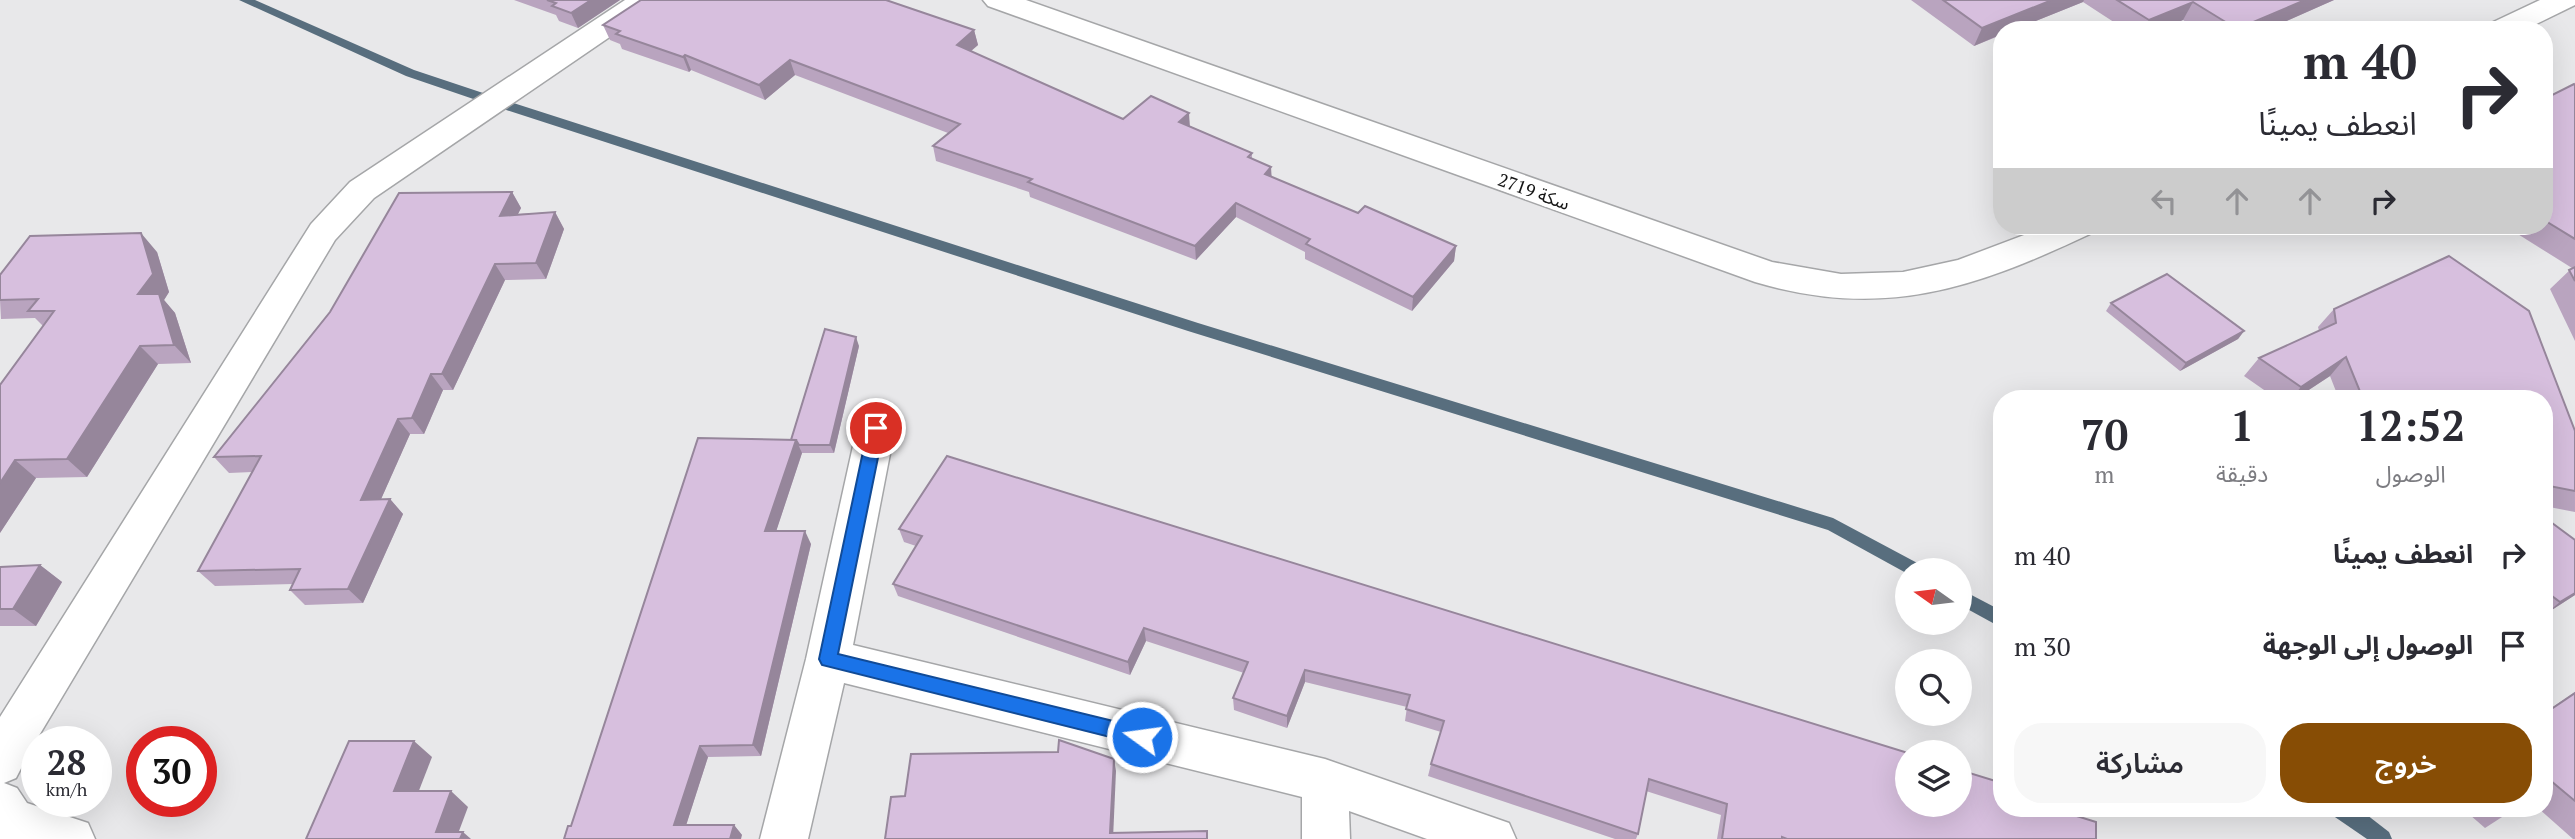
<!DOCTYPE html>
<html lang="ar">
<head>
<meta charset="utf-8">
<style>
  :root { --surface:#fff; --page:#f7f7f7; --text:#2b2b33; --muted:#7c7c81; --accent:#874d05 }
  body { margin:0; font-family:"PT Serif","Noto Sans Arabic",serif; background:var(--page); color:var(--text); direction:rtl; height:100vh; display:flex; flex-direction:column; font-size:26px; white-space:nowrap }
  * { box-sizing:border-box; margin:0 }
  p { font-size:23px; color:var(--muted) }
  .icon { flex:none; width:38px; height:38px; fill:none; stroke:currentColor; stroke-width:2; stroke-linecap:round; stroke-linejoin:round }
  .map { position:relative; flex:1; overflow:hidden; direction:ltr }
  .panel { position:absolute; left:1993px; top:390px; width:560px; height:427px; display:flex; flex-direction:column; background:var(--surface); border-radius:28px; box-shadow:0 7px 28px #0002; direction:rtl }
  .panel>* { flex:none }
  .hud { position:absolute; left:1993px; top:21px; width:560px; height:214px; border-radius:28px; box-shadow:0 7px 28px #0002; direction:rtl; background:#fff; color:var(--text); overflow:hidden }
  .needle { width:46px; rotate:284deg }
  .buttons { position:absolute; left:1895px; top:558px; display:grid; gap:14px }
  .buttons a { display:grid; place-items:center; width:77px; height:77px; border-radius:50%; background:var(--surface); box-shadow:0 7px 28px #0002; font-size:35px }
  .speed { position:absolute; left:21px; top:726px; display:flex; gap:14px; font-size:35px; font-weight:700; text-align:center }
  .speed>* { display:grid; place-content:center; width:91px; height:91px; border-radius:50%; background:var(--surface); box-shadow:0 7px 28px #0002; line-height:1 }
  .speed small { font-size:18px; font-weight:400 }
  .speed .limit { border:10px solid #d22; background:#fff; color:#111 }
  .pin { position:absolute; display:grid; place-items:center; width:60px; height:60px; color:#fff; margin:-30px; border:4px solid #fff; border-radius:50%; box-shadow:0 2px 7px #0007 }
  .me { position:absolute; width:77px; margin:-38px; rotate:284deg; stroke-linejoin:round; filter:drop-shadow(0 0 5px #0008) }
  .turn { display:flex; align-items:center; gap:24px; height:147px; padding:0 21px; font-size:32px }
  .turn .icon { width:91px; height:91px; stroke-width:2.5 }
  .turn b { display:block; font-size:49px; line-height:60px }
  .lanes { display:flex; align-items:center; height:66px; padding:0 21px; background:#0003; justify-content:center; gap:35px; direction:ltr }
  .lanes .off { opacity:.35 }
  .eta { display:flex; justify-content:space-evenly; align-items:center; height:119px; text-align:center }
  .eta b { font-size:42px; font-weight:600; line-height:49px }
  .action { display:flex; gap:14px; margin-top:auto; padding:14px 21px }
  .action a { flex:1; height:80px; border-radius:28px; background:var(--accent); color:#fff; font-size:28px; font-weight:600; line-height:80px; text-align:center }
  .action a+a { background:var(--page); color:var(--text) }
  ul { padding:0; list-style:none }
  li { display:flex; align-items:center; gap:21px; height:91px; padding:0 21px }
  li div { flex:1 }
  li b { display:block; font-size:26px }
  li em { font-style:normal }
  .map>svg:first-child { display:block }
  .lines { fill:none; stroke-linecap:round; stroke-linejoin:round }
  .stream { fill:#586e7e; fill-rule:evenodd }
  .street-casing { stroke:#a5a6a8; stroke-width:3 }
  .street { fill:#fff; fill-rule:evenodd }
  .wall { fill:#b9a4bf }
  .shaded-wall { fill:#96869b }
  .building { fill:#d7bfde; stroke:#96869b; stroke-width:2 }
  .route { fill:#1a73e8; stroke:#114b97; stroke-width:2 }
  .labels { text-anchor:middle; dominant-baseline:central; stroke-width:7; stroke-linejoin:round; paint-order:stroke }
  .street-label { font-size:18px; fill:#131313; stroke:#fff }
</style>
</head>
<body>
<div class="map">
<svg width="2575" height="839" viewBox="0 0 2575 839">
  <rect width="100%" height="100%" fill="#e8e8ea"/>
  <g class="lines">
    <!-- stream -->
    <g class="stream">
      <polygon points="239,0 255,0 414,70 498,98 1198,323 1833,518 1921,565 1924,570 1908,570 1908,574 1828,530 1188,331 488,104 406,76"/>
      <polygon points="1960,589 2002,611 2002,628 1960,605"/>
      <polygon points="2330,808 2358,808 2389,832 2392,839 2367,839 2332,815"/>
    </g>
    <defs>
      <g id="street">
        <polygon points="625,0 660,0 655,6 374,198 335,240 31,749 16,778 4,783 17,788 27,803 88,823 95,839 0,839 0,717 311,224 350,182"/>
        <path d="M983 0H1026L1772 262 1841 274 1903 272 1958 260 2048 226H2095L2090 234C1973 289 1883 320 1755 282L988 6Z"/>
        <polygon points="2540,0 2575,0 2575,5 2524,30 2485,30 2489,24"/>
        <polygon points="876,413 890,417 895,428 853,645 1325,759 1509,823 1516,839 1427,839 1349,811 1350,839 1302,839 1302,797 844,683 808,839 760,839 806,659 857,428 862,417"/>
      </g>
    </defs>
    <!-- street casing -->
    <use href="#street" class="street-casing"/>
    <!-- street -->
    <use href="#street" class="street"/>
  </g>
  <!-- wall -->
  <g class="wall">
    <polygon points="514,0 620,0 578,28 559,21 556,15"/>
    <polygon points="1911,0 2334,0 2266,30 2198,30 2183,20 2159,30 2126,30 2083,2 1974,46"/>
    <polygon points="603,25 974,30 978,45 970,51 1123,119 1190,126 1252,153 1252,159 1272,177 1358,213 1456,246 1454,261 1412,311 1305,259 1305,252 1236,217 1196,260 1030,197 1029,192 936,161 933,146 948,133 795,75 765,100 691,70 689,72 622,49 620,44 610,40"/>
    <polygon points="2575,85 2575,341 2550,289 2572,268 2505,226 2544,226 2544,99"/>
    <polygon points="512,192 521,208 518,214 555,212 564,229 546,279 505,280 453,390 443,390 424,434 410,434 381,499 390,499 403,514 363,603 305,605 290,590 293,584 215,586 198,571 252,472 229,473 214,457"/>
    <polygon points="157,252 169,292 164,300 175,313 191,363 158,364 87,477 36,478 0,533 43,326 35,318 1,319 0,300"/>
    <polygon points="2449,256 2529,311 2575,431 2575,512 2544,506 2544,399 2339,399 2330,376 2295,399 2277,399 2244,376 2259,358 2319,331 2318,327 2334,309"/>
    <polygon points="2111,303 2244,331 2238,339 2180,371 2106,311"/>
    <polygon points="859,346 834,453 802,453 776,531 811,544 761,756 708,757 686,825 734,825 742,835 571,826 791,440"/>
    <polygon points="2544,517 2575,540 2575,595 2544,615"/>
    <polygon points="899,529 2002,808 2096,839 1717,839 1721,815 1646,791 1638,834 1636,839 1615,839 1428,776 1431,764 1441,732 1405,721 1407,707 1305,682 1287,728 1234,710 1233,698 1244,673 1146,641 1130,675 898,596 893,584 916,546 904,542"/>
    <polygon points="40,565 62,582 36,626 0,626 0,567"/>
    <polygon points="2575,692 2575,839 2573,839 2538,808 2544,808 2544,713"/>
    <polygon points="2462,808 2516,808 2485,828"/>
  </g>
  <!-- shaded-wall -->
  <g class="shaded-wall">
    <polygon points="591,0 620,0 578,28 571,13"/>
    <polygon points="2052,0 2084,0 2083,2 2013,30 2002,30 2002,34 1974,46 1982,28"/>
    <polygon points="2305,0 2334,0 2266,30 2237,30"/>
    <polygon points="2193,2 2183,20 2159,30 2143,30 2149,20"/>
    <polygon points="974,30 978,45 961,60 957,45"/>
    <polygon points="685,55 691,70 689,72 683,57"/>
    <polygon points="790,60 795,75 765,100 759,85"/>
    <polygon points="1189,113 1190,128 1179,122"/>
    <polygon points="1271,167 1272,182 1265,174"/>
    <polygon points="512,192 521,208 509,232 500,216"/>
    <polygon points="1236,203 1236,217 1196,260 1195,246"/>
    <polygon points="555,212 564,229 546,279 536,263"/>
    <polygon points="141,233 157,252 169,292 164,300 175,313 191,363 174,345 138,294"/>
    <polygon points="1456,246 1454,261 1412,311 1413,297"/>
    <polygon points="495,264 505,280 453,390 442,374"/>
    <polygon points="2244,331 2238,339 2180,371 2186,363"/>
    <polygon points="856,337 859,346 834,453 830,445"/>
    <polygon points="140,346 158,364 87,477 67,459"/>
    <polygon points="2346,357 2330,376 2295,399 2291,399 2301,387"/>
    <polygon points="431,374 443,390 424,434 412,418"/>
    <polygon points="398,419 410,434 374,515 361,500"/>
    <polygon points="796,440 802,453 772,544 765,531"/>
    <polygon points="15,460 36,478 0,533 0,483"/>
    <polygon points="390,499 403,514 363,603 348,589"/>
    <polygon points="805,531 811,544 761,756 753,745"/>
    <polygon points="40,565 62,582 36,626 13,609"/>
    <polygon points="2575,593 2575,595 2544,615 2560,602"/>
    <polygon points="1144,628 1146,641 1130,675 1128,662"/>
    <polygon points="1305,670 1305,682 1287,728 1287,716"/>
    <polygon points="414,741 432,757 413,806 394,791"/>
    <polygon points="700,746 708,757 683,835 674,825"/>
    <polygon points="1114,759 1116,771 1113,839 1110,833"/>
    <polygon points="451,791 468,807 456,839 436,832"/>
    <polygon points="734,825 742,835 741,839 730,839"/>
    <polygon points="463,832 471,839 460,839"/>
  </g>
  <!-- building -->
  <g class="building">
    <polygon points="547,0 591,0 571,13 552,6 556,3"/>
    <polygon points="641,0 886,0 974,30 957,45 1123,119 1151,96 1189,113 1179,122 1252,153 1248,157 1271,167 1265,174 1358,213 1365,206 1456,246 1413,297 1306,244 1310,239 1236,203 1195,246 1028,182 1032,179 933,146 960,124 790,60 759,85 685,55 683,57 616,34 620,31 603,25"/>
    <polygon points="1943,0 2052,0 1982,28"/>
    <polygon points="2117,0 2305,0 2237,29 2193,2 2149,20"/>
    <polygon points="2574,84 2575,85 2575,239 2544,220 2544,99"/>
    <polygon points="512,192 500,216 555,212 536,263 495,264 442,374 431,374 412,418 398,419 361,500 390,499 348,589 290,590 300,569 198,571 261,456 214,457 330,312 399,193"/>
    <polygon points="141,233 153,274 138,294 159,294 174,345 140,346 67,459 15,460 0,483 0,385 54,311 28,311 38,299 0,300 0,275 30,236"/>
    <polygon points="2449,256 2529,311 2575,431 2575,491 2544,485 2544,399 2363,399 2346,357 2301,387 2259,358 2336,323 2334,309"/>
    <polygon points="2575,267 2575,281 2569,270"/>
    <polygon points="2167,274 2244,331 2186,363 2111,303"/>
    <polygon points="825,329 856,337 830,445 799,445 796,440 791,440"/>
    <polygon points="698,438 796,440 765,531 805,531 753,745 700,746 674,825 734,825 730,839 564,839 568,826 571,826"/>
    <polygon points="947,456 1908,753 1908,805 1960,805 1960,770 2002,783 2002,808 2051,808 2096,822 2096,839 1787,839 1782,837 1782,839 1722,839 1727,804 1649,779 1638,834 1431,764 1444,721 1406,709 1410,695 1305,670 1287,716 1233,698 1248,662 1144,628 1128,662 893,584 922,536 899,529"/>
    <polygon points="2544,517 2575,540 2575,593 2560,602 2544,590"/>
    <polygon points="40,565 13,609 0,609 0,567"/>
    <polygon points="2575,693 2575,801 2551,781 2544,786 2544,714"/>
    <polygon points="1059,740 1114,759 1110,833 1207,831 1207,839 885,839 891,797 905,796 911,754 1058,752"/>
    <polygon points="349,741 414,741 394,791 451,791 436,832 463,832 460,839 306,839"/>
    <polygon points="2506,808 2516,808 2511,813"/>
  </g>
  <!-- route -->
  <polygon class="route" points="876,421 884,428 838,654 1142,728 1149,730 1151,737 1149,743 1142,745 822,665 819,659 868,428"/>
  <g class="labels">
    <!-- street labels -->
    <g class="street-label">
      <text transform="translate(1534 191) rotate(20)">سكة 2719</text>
    </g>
  </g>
</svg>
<div class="buttons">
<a><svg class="needle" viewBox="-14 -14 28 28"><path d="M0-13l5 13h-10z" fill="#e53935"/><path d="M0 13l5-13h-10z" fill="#7c7c81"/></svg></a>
<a><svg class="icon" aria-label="search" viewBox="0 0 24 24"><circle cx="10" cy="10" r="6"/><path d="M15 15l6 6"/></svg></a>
<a><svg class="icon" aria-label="layers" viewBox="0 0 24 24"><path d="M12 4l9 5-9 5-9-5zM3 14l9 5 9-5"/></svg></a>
</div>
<div class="speed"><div>28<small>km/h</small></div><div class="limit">30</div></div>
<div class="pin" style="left:876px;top:428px;background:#d93025"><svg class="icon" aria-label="arrive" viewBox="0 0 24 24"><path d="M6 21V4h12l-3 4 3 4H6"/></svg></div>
<svg class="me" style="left:1142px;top:737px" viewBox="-20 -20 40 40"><circle r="17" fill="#1a73e8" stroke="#fff" stroke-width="3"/><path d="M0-11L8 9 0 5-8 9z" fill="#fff"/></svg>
<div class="hud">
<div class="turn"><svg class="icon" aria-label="right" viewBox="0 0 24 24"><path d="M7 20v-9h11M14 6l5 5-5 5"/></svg><div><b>40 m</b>انعطف يمينًا</div></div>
<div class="lanes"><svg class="icon off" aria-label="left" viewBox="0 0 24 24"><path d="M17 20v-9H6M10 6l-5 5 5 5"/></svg><svg class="icon off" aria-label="ahead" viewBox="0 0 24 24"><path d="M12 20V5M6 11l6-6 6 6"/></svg><svg class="icon off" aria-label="ahead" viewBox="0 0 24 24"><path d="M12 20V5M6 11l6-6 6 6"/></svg><svg class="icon" aria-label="right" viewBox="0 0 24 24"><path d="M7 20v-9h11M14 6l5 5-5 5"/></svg></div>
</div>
<section class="panel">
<div class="eta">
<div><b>12:52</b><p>الوصول</p></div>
<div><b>1</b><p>دقيقة</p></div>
<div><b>70</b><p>m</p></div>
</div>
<ul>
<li><svg class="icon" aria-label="right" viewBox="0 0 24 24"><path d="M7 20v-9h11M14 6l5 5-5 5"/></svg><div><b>انعطف يمينًا</b></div><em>40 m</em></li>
<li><svg class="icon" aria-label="arrive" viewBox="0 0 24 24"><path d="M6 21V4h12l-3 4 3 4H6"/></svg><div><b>الوصول إلى الوجهة</b></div><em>30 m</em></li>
</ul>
<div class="action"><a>خروج</a><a>مشاركة</a></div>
</section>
</div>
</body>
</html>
